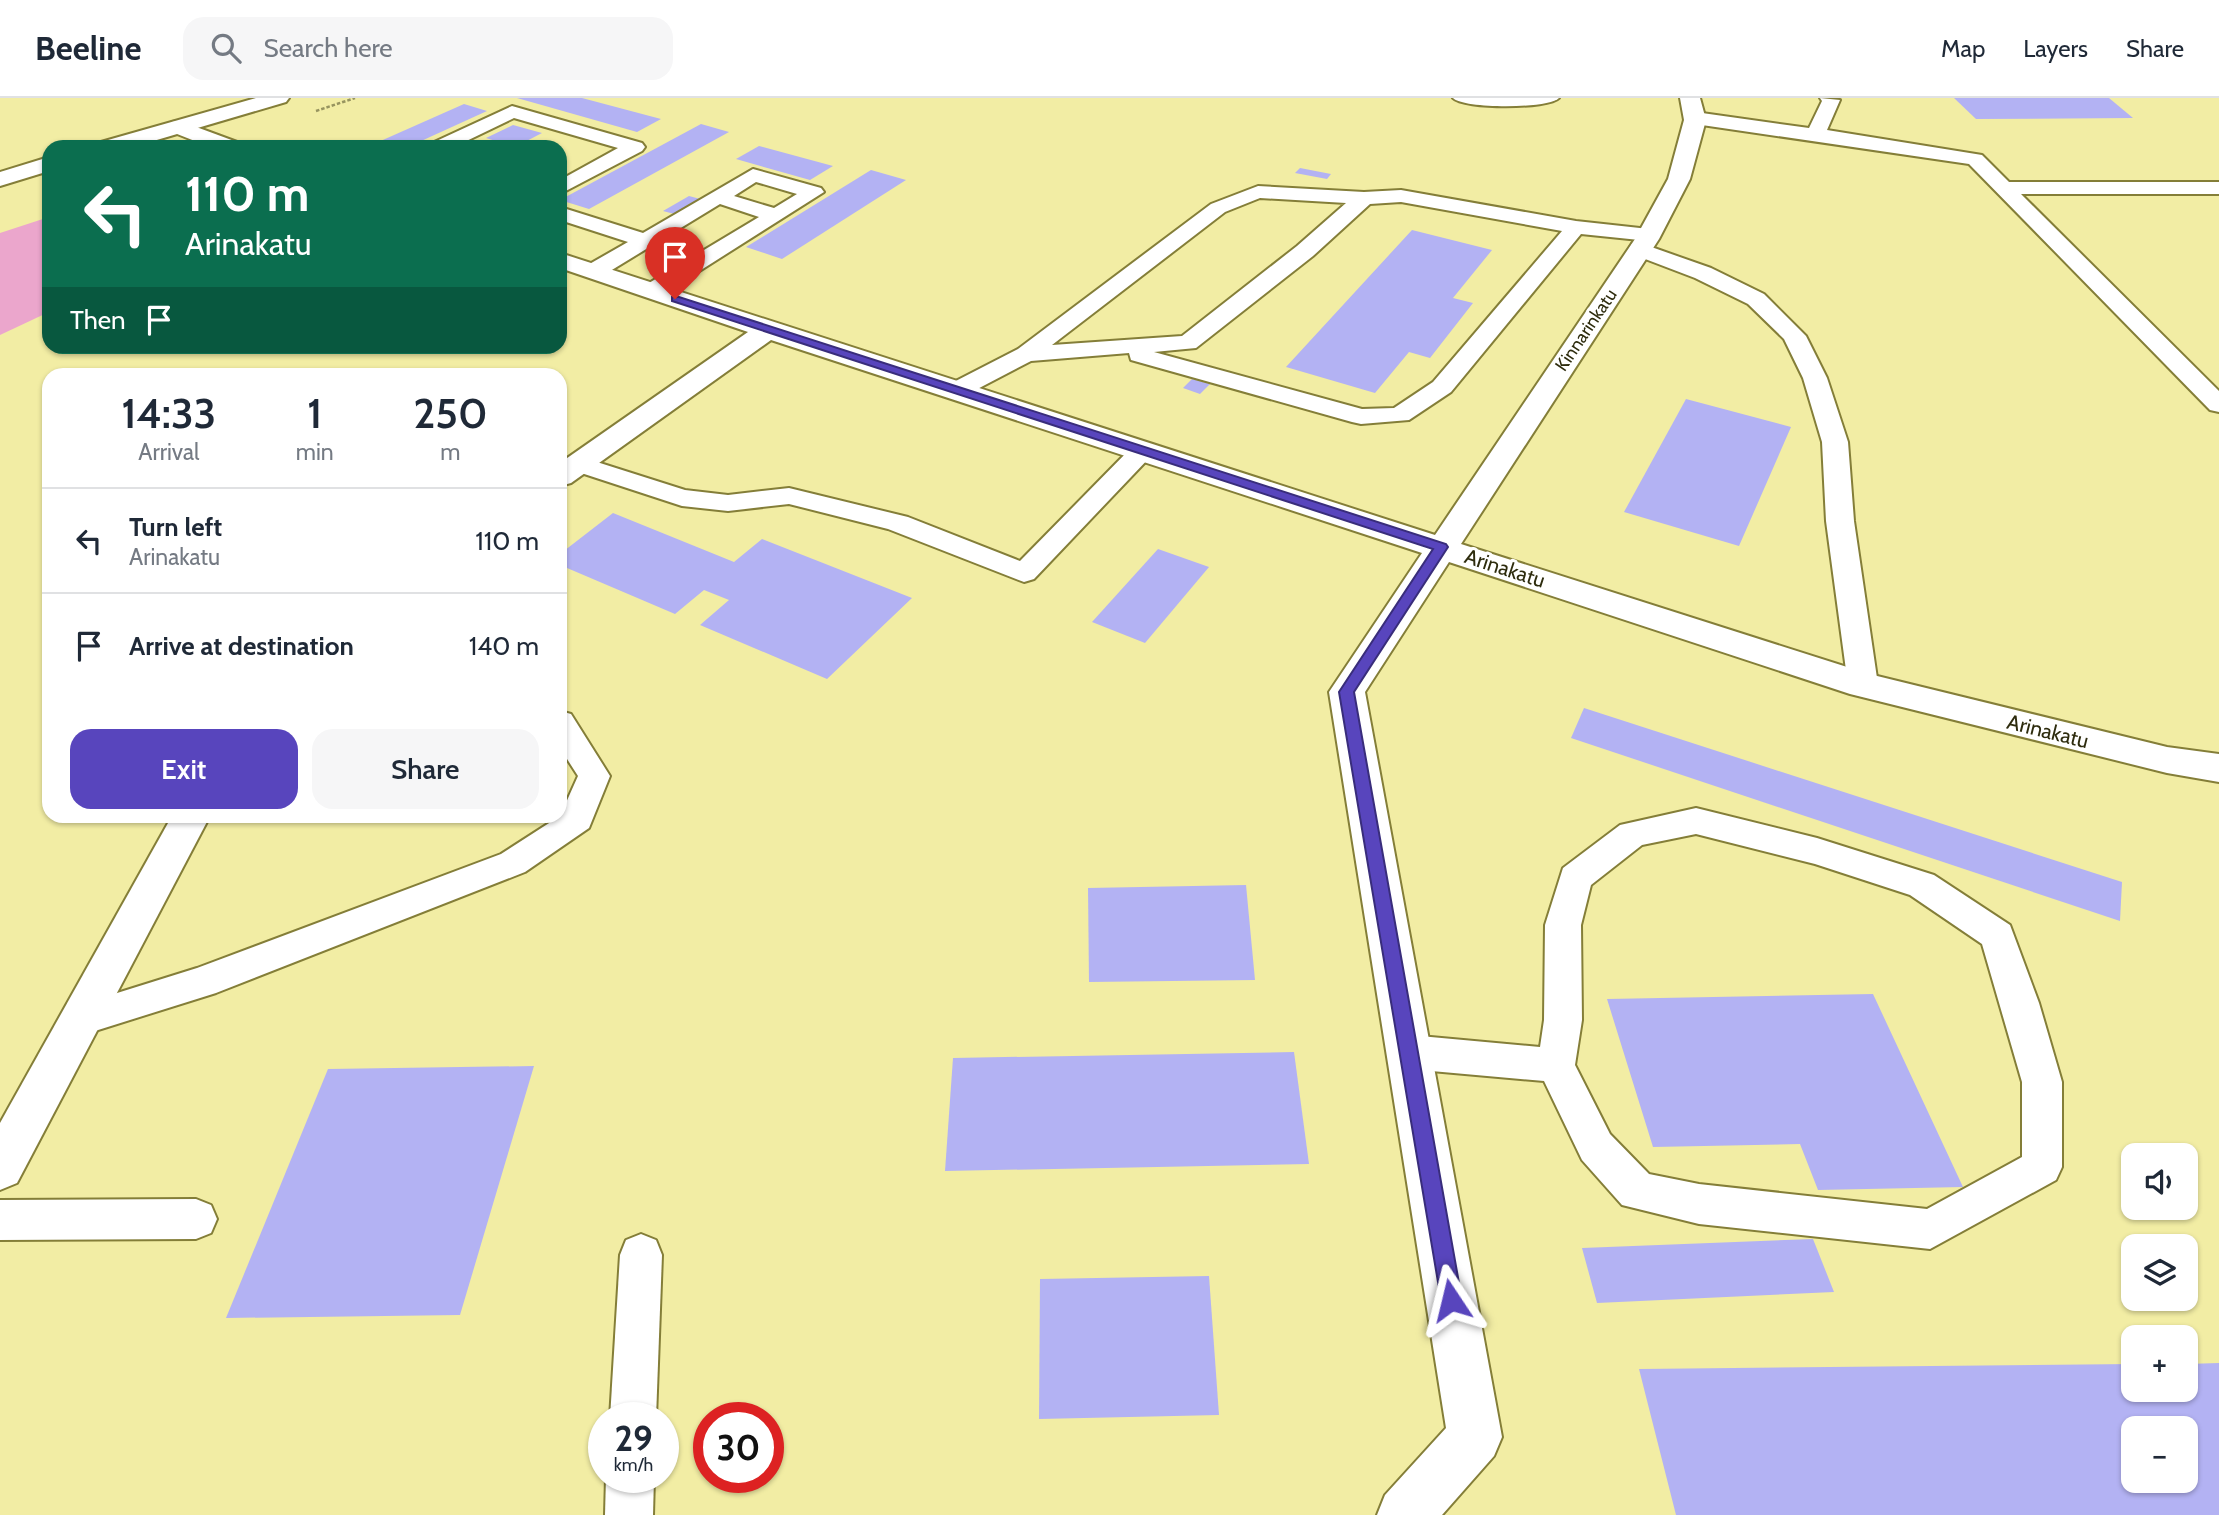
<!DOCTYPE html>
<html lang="en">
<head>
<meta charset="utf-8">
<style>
  :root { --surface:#fff; --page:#f6f6f7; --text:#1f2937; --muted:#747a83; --line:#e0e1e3; --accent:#5845bd }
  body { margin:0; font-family:Cabin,sans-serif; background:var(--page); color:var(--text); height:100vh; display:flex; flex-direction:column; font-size:26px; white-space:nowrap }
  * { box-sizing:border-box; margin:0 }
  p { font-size:23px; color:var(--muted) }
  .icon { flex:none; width:38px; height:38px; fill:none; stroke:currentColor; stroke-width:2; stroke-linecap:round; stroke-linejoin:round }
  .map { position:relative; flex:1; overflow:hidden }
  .details { position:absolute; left:42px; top:270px; width:525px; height:455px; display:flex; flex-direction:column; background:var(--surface); border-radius:21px; box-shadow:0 2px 5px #0004 }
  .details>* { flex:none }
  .guide { position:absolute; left:42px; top:42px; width:525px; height:214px; border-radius:21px; box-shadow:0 2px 5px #0004; background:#0b6e4f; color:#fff; overflow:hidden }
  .fabs { position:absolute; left:2121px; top:1045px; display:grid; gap:14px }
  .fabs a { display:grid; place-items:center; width:77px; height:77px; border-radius:14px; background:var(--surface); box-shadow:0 2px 5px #0004; font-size:35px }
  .speed { position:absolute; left:588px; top:1304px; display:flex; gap:14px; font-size:35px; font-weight:700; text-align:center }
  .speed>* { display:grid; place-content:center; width:91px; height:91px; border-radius:50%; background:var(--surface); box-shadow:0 2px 5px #0004; line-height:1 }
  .speed small { font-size:18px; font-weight:400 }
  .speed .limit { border:10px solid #d22; background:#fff; color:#111 }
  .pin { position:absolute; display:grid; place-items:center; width:60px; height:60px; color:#fff; margin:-72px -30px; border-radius:50% 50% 50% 0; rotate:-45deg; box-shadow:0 0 7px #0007 }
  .pin .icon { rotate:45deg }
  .me { position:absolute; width:77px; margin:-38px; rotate:350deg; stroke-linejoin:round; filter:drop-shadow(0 0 5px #0008) }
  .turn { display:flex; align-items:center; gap:24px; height:147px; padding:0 28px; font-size:32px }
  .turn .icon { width:91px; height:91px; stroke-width:2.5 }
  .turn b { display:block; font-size:49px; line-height:60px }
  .then { display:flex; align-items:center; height:66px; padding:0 28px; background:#0003; gap:14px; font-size:26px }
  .eta { display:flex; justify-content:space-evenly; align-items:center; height:119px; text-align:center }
  .eta b { font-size:42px; font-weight:600; line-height:49px }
  .cta { display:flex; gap:14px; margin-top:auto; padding:14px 28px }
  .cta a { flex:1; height:80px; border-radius:21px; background:var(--accent); color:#fff; font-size:28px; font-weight:600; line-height:80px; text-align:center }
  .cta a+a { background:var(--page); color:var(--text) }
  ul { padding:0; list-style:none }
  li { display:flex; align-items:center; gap:21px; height:105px; padding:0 28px; border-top:2px solid var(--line) }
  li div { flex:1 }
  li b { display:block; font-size:26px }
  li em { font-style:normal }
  header { display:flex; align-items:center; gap:42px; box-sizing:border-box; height:98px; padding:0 35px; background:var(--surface); border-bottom:2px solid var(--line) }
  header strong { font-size:33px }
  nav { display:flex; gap:38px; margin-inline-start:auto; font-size:24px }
  .search { width:490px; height:63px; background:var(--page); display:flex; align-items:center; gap:18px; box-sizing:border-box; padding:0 24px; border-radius:21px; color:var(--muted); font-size:26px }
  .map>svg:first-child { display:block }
  .green { fill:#eba6cc }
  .building { fill:#b3b2f3; fill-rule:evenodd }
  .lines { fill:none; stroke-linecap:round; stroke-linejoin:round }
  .service-casing { stroke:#847e38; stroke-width:4 }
  .minor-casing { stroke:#847e38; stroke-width:4 }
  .tertiary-casing { stroke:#847e38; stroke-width:4 }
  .path { stroke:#97945f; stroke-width:2.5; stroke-dasharray:3.5 2; stroke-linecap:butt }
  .service { fill:#fff; fill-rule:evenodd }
  .minor { fill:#fff; fill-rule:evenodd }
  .tertiary { fill:#fff; fill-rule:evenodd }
  .route { fill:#5845bd; stroke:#392d7b; stroke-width:2 }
  .labels { text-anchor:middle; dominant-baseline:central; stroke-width:6; stroke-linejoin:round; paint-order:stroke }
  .far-street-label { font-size:18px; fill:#2e2c0e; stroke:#fff }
  .street-label { font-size:21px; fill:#2e2c0e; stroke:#fff }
</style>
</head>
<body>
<header>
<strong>Beeline</strong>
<div class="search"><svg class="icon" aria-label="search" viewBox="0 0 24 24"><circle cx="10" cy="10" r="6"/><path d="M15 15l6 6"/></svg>Search here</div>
<nav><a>Map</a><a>Layers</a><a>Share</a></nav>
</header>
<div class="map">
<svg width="2219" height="1417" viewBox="0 0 2219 1417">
  <rect width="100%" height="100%" fill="#f2eda4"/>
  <!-- green -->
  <polygon class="green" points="49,119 49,214 0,237 0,135"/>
  <!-- building -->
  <g class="building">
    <polygon points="517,0 582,0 661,21 637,34"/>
    <polygon points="1954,0 2109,0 2133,20 1976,21"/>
    <polygon points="464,6 487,13 408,49 367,49"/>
    <polygon points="701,26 729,34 589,111 560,102"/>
    <polygon points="513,27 542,35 515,49 486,40"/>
    <polygon points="759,48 833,68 810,82 736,61"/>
    <polygon points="1300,70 1331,76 1327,81 1295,75"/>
    <polygon points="871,72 906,82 782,161 746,149"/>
    <polygon points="689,98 704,102 678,117 663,113"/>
    <polygon points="1412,132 1492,152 1453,200 1473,205 1430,260 1409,254 1375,295 1286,269"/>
    <polygon points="1192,281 1210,286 1200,296 1183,290"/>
    <polygon points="1686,301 1791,329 1739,448 1624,414"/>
    <polygon points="613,415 734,464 762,441 912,500 827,581 700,527 729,502 704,492 675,516 560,467 560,456"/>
    <polygon points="1158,451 1209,469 1145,545 1092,524"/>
    <polygon points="1584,610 2122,784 2120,823 1571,640"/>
    <polygon points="1246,787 1255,882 1089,884 1088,790"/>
    <polygon points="1873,896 1963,1089 1818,1092 1800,1046 1653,1049 1607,901"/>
    <polygon points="1294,954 1309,1066 945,1073 953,960"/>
    <polygon points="534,968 460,1217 226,1220 328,971"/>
    <polygon points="1813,1141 1834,1194 1597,1205 1582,1150"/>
    <polygon points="1209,1178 1219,1317 1039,1321 1040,1181"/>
    <path d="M2219 1265V1417H1676L1639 1271 2133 1266V1292H2186V1266ZM2133 1330H2186V1382H2133Z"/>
  </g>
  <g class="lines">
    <defs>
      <g id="service">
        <path d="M1453 0H1559C1549 11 1463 11 1453 0Z"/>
        <polygon points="1820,0 1840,2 1827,32 1982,57 2009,84 2219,84 2219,96 2021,96 2219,293 2219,314 2210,312 1969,66 1695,26 1686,20 1695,14 1809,30 1822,3"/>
        <polygon points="512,8 642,45 645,49 642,53 560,96 560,82 618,50 514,20 454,49 429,49 432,45"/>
        <path d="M753 71 821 90 824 94 660 198H644L641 193 644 188 759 119 720 106 602 178H586L583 173 586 168 628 144 560 122V109L643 135ZM756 84 797 96 774 110 734 98Z"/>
        <path d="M1258 88 1364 94 1401 92 1576 123 1649 131 1656 133 1659 137 1656 141 1649 143 1581 136 1451 294 1409 322 1361 326 1352 324 1131 262 1129 255 1031 263 964 298 955 300 946 298 943 293 946 288 1018 251 1211 106ZM1260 100 1346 105 1297 148 1182 238 1052 247 1225 114ZM1401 104 1562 133 1433 284 1394 310 1362 311 1154 254 1196 250 1313 158 1370 106Z"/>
        <polygon points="1640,145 1711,170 1764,196 1806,238 1827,280 1848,344 1854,423 1878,587 1874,594 1863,597 1852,594 1848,587 1826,423 1822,344 1803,280 1784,241 1748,206 1695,180 1632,156 1629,151 1632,146"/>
        <polygon points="1142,345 1151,348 1155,353 1151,358 1034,481 1024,484 888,431 789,406 728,413 682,408 569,371 565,366 569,361 578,358 685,392 728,397 789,390 908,419 1020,463 1133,348"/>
        <polygon points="560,613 571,616 610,678 589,730 525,774 216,895 79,938 66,933 60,922 66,911 197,870 501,756 560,718 578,678 560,650"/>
        <path d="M1696 710 1817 740 1934 777 2010 827 2039 905 2062 984V1069L2056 1082 1930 1151 1699 1126 1622 1107 1582 1062 1544 983 1409 971 1395 966 1390 954 1395 942 1409 937 1540 949 1544 922 1545 827 1563 770 1620 727ZM1696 736 1815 766 1910 797 1982 846 2022 984V1059L1927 1111 1699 1086 1649 1076 1610 1036 1575 967 1582 922 1581 827 1591 787 1642 747Z"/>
        <polygon points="196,1101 211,1107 217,1121 211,1135 196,1141 0,1142 0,1102"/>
        <polygon points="641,1136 656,1142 662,1157 656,1320 610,1320 620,1157 626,1142"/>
        <polygon points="606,1379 654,1379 653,1417 605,1417"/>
      </g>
      <g id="minor">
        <polygon points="1680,0 1700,0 1706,22 1690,81 1659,141 1461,446 1869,576 2167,649 2219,656 2219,684 2167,675 1850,596 1449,464 1365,594 1502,1339 1494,1358 1442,1417 1377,1417 1385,1397 1446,1330 1329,594 1422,455 771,242 571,385 560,388 560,365 748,234 560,170 560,155 1435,437 1635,141 1668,81 1684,22"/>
        <polygon points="180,23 237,44 240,49 210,49 172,34 169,29 172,24"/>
        <polygon points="172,718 210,718 17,1085 0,1092 0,1025"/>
      </g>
      <g id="tertiary">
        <polygon points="256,0 289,0 286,4 133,49 98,49 101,44"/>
        <polygon points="49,59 49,73 0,88 0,74"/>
      </g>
    </defs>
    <!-- service casing -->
    <use href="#service" class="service-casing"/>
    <!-- minor casing -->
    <use href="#minor" class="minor-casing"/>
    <!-- tertiary casing -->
    <use href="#tertiary" class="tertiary-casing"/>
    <!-- path -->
    <polyline class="path" points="316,13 355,0"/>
    <!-- service -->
    <use href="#service" class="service"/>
    <!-- minor -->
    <use href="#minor" class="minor"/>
    <!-- tertiary -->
    <use href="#tertiary" class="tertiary"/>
  </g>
  <!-- route -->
  <polygon class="route" points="672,199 679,199 1446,446 1448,449 1354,594 1462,1202 1459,1209 1451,1212 1444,1209 1441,1202 1339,594 1433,451 672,203"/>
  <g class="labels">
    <!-- far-street labels -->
    <g class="far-street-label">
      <text transform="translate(1586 232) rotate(-56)">Kinnarinkatu</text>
    </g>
    <!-- street labels -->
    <g class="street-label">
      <text transform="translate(1505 470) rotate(18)">Arinakatu</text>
      <text transform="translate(2048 633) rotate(14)">Arinakatu</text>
    </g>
  </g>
</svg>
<div class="fabs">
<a><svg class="icon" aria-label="sound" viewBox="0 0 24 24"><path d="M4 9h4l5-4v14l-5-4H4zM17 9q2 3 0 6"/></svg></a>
<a><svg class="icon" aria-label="layers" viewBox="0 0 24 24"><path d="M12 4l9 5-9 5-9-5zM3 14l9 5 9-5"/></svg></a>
<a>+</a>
<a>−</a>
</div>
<div class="speed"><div>29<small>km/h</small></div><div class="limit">30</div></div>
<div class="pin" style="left:675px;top:201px;background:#d93025"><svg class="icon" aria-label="arrive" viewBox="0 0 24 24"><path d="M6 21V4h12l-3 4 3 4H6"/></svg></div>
<svg class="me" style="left:1451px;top:1202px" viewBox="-20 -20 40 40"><path d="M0-17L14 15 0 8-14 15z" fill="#5845bd" stroke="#fff" stroke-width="4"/></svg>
<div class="guide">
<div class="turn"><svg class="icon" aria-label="left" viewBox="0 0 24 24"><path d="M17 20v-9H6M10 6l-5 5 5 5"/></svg><div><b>110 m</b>Arinakatu</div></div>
<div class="then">Then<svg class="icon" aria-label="arrive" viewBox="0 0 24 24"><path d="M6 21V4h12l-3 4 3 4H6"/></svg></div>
</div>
<section class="details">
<div class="eta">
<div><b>14:33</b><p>Arrival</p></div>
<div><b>1</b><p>min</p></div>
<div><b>250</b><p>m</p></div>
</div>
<ul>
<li><svg class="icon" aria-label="left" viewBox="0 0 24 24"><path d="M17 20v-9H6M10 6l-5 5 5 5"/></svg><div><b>Turn left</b><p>Arinakatu</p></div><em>110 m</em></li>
<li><svg class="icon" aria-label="arrive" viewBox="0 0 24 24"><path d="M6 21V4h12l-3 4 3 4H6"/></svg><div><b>Arrive at destination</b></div><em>140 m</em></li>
</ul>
<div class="cta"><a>Exit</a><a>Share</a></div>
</section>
</div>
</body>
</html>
